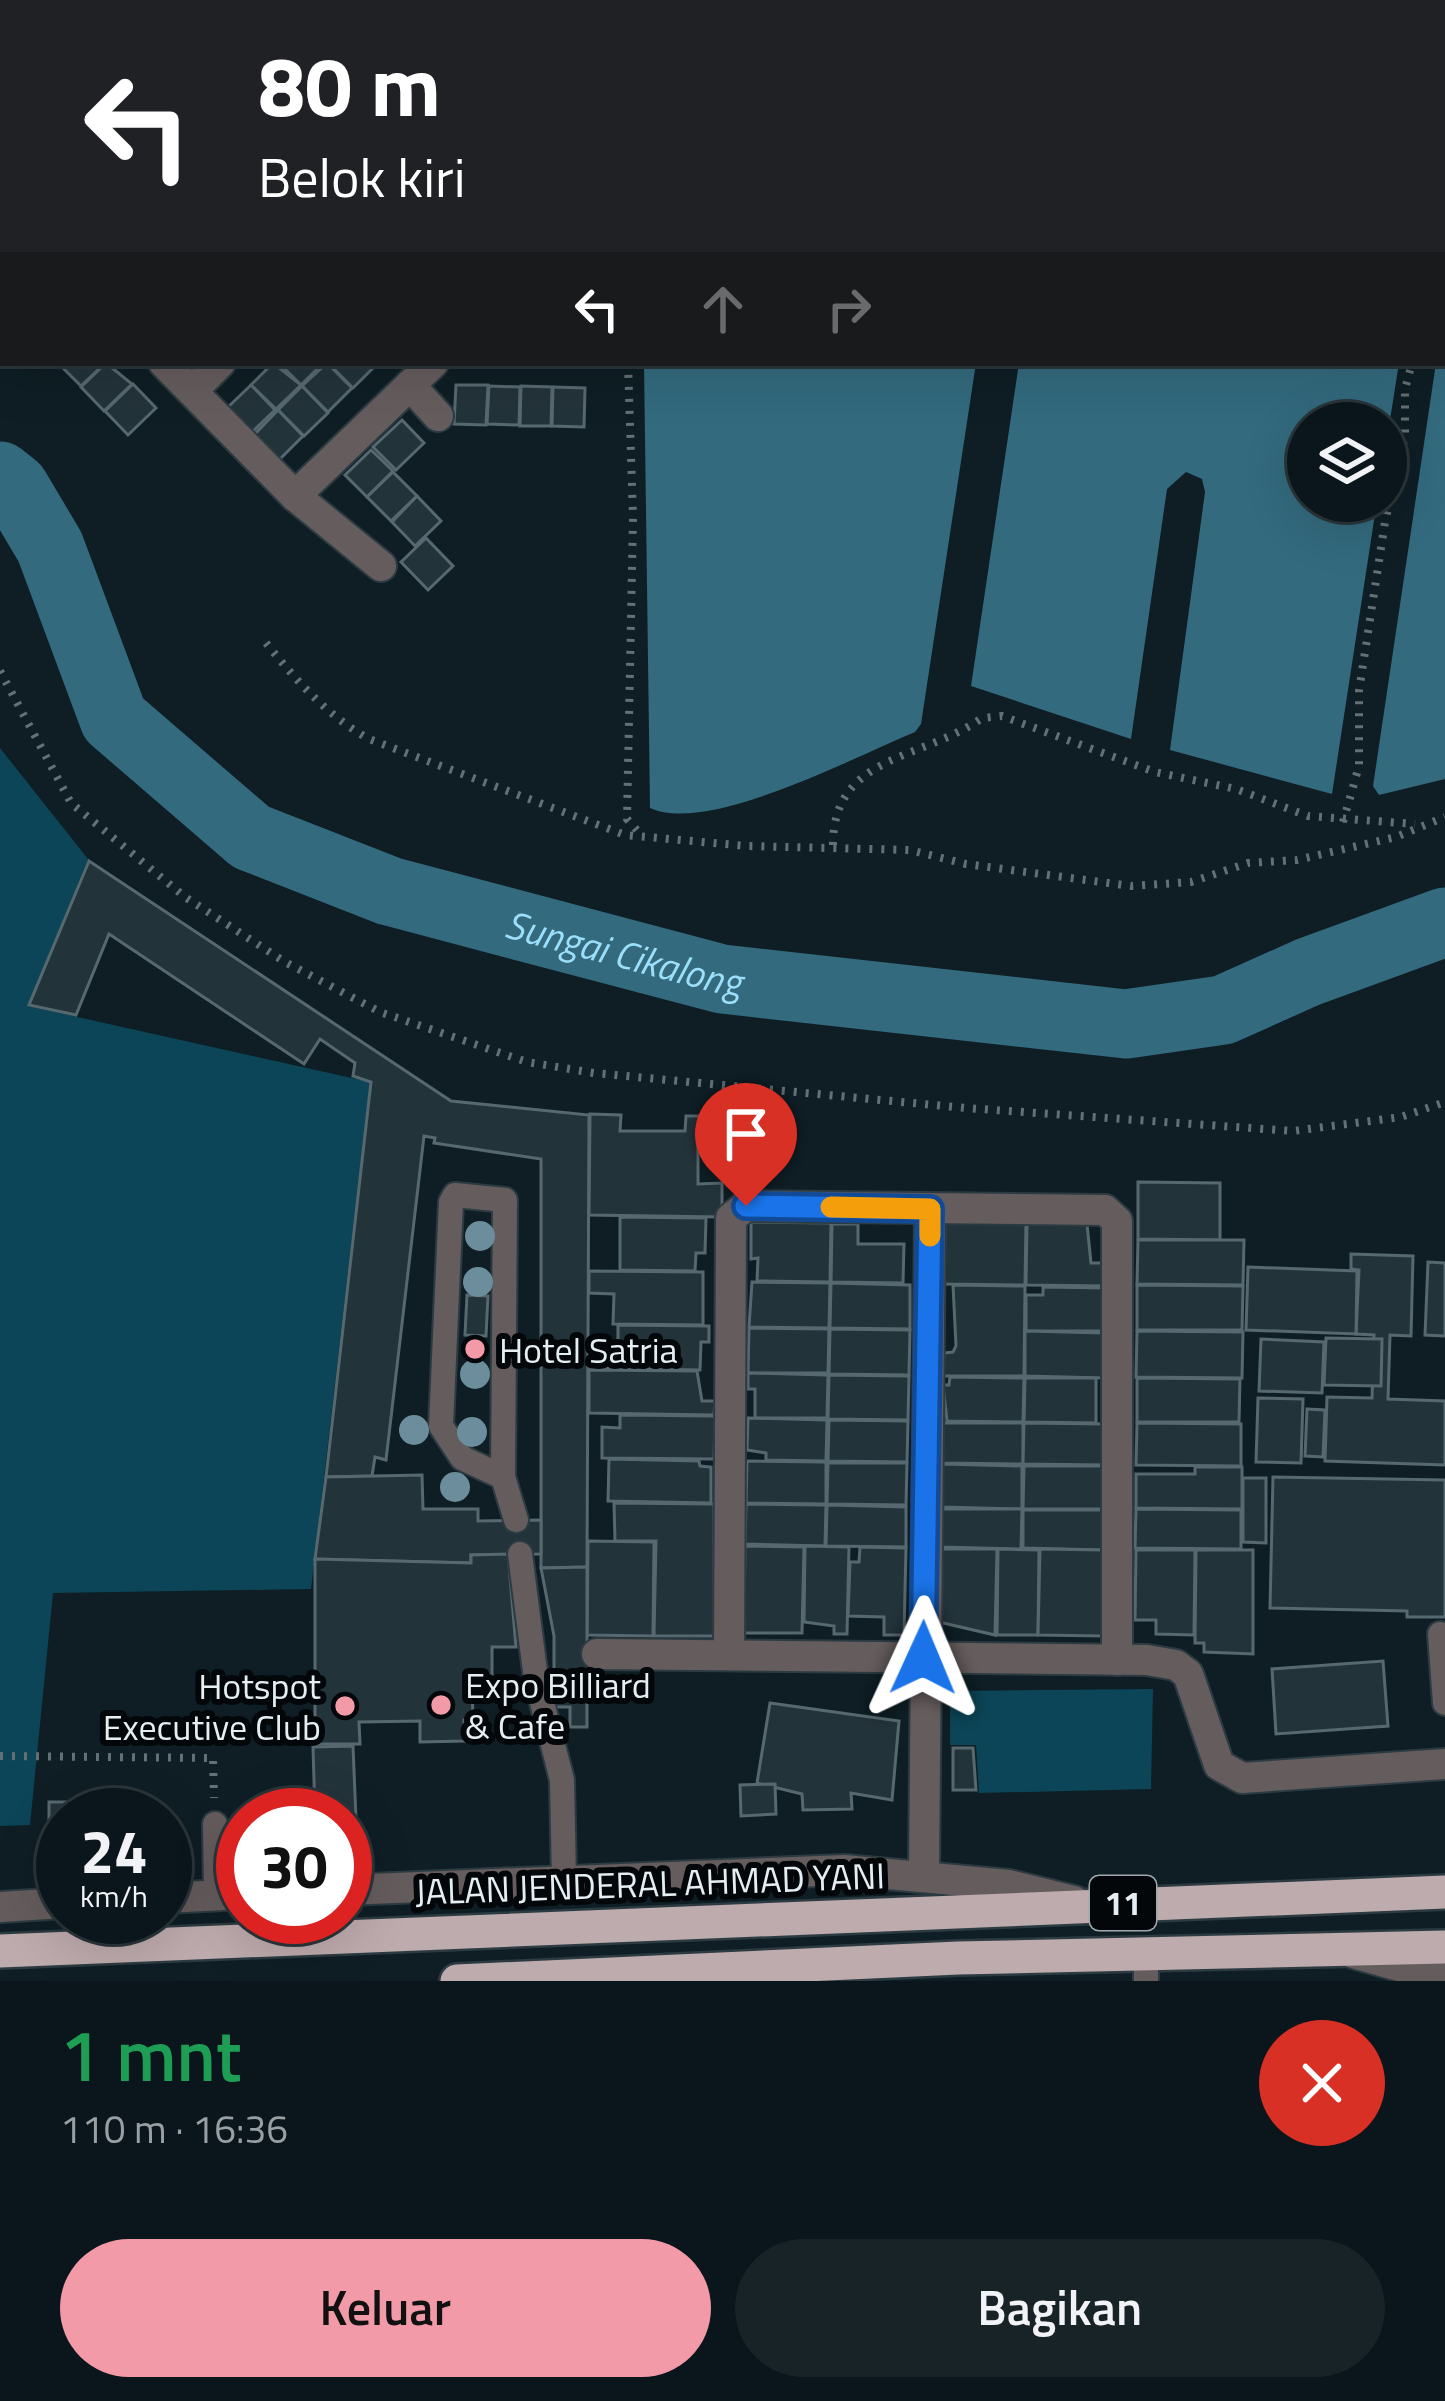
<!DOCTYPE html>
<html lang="id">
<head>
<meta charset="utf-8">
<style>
  :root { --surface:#0a161b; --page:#182328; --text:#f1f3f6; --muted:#999fa3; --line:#2a353a; --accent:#f39aa9 }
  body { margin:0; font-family:"Titillium Web",sans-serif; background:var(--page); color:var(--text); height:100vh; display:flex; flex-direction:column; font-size:45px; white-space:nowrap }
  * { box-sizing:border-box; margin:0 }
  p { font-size:39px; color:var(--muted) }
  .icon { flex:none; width:66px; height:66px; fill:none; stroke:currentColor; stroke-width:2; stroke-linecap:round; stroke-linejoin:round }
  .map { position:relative; height:1981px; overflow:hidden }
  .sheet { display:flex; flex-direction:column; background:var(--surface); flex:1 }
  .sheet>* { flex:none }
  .guide { position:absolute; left:0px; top:0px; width:1446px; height:366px; box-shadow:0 12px 48px #0002,0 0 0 3px var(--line); background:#202124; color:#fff; overflow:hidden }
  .buttons { position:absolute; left:1287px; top:402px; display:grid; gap:24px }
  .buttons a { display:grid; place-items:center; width:120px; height:120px; border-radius:50%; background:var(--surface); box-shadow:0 12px 48px #0002,0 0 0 3px var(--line); font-size:60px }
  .speed { position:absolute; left:36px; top:1788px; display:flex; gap:24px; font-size:60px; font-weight:700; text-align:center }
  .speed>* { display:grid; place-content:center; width:156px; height:156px; border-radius:50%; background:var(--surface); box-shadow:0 12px 48px #0002,0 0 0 3px var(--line); line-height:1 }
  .speed small { font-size:30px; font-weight:400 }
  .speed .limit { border:18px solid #d22; background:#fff; color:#111 }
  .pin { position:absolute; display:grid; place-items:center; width:102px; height:102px; color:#fff; margin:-123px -51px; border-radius:50% 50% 50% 0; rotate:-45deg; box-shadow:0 0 12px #0007 }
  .pin .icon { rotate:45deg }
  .me { position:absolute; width:132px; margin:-66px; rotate:1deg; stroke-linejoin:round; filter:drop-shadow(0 0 9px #0008) }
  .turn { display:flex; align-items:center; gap:42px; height:252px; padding:0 60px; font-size:54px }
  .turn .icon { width:156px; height:156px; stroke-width:2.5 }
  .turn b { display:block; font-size:84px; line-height:102px }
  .lanes { display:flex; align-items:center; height:114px; padding:0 60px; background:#0003; justify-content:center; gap:60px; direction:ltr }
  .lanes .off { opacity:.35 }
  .round { display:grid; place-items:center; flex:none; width:126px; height:126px; border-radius:63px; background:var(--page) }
  .headline { display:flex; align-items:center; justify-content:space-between; height:204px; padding:0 60px }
  h1 { font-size:72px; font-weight:600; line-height:90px; color:#1e9e55 }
  .primary-button { display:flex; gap:24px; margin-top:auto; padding:24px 60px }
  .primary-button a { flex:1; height:138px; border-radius:72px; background:var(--accent); color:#111; font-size:48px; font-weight:600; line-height:138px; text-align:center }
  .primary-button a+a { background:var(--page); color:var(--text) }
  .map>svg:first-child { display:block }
  .green { fill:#0b4557 }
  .water { fill:#336a7e }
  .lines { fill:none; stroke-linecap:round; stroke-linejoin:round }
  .river { stroke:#336a7e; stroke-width:69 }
  .building { fill:#23333a; stroke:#576970; stroke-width:3 }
  .service-casing { stroke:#2c3b41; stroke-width:28 }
  .minor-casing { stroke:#2c3b41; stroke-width:34 }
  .tertiary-casing { stroke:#2c3b41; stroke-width:34 }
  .trunk-casing { stroke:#2c3b41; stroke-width:38 }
  .path { stroke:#637075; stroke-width:8; stroke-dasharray:3 9; stroke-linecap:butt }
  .service { stroke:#655c5d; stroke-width:24 }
  .minor { stroke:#655c5d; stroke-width:30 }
  .tertiary { stroke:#655c5d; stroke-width:30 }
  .trunk { stroke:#beabad; stroke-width:33 }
  .tree { fill:#6c8e9c }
  .route-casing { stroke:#114b97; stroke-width:30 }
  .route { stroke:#1a73e8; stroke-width:21 }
  .slow { stroke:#f59e0b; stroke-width:21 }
  .poi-dot { fill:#f39aa9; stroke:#03070a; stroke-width:4.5 }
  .labels { text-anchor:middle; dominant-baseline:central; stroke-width:12; stroke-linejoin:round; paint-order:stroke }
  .shield { fill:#03070a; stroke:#a1a9ad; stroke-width:3 }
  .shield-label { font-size:33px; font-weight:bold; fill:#e5eff3 }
  .poi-label { font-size:36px; fill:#e5eff3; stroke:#03070a; text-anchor:start }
  .street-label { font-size:36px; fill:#e5eff3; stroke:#03070a }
  .water-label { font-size:39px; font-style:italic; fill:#9cdffa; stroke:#03070a }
</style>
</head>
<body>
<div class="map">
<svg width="1445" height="1981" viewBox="0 0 1445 1981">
  <rect width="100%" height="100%" fill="#0e1e24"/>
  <!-- green -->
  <g class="green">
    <polygon points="0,748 88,859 28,1006 370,1082 311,1589 53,1593 30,1825 0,1826"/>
    <polygon points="1153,1689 1151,1789 979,1793 976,1745 950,1745 950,1691"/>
  </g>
  <!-- water -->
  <g class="water">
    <polygon points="1343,0 1445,0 1445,212 1443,3"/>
    <polygon points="1445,303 1445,779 1379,795 1373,786 1436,363 1443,363"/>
    <path d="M644 363H976L921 724 915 732C856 756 708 835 650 808Z"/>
    <polygon points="1019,363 1399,363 1386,445 1386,423 1308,423 1308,501 1377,501 1332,794 1170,750 1205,492 1202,479 1186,472 1167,489 1131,739 971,686"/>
  </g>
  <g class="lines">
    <!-- river -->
    <path class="river" id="s1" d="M0 476 15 488 50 547 114 719 251 837 389 891 722 979 1126 1024 1223 1010 1308 972 1445 922"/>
  </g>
  <!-- building -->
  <g class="building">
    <polygon points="320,0 322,3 273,2 275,0"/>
    <polygon points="471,0 471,3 423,1 425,0"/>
    <polygon points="58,363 105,363 81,386"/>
    <polygon points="106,363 132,384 104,411 81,387"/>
    <polygon points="273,363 301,385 276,409 251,385"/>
    <polygon points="279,363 323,363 301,385"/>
    <polygon points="327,363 352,388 328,412 302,386"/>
    <polygon points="328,363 376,363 377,364 353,388"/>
    <polygon points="133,384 156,408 128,435 105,411"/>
    <polygon points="251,385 275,410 250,434 226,409"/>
    <polygon points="456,385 488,385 486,425 454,424"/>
    <polygon points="302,386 328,413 304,436 278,410"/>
    <polygon points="489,386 520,387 519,425 487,424"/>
    <polygon points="521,386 552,387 551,426 520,426"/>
    <polygon points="553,387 585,388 584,427 552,426"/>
    <polygon points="278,410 303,436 279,460 254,435"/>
    <polygon points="402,420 424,443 396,470 373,447"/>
    <polygon points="371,450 393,471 367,497 345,475"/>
    <polygon points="393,472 417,496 391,521 367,497"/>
    <polygon points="417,496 441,521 415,546 392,522"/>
    <polygon points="426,538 453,566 428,590 401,562"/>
    <polygon points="89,861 451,1101 589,1115 587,1567 541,1568 541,1159 434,1143 435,1138 424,1136 386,1460 375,1457 372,1476 326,1477 371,1082 353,1076 355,1063 320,1039 304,1064 109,934 76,1015 29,1005"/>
    <polygon points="590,1114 621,1115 620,1131 685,1131 686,1116 715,1116 715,1137 698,1137 698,1184 722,1183 722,1217 589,1215"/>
    <polygon points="1138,1182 1220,1183 1220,1240 1138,1239"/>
    <polygon points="620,1217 706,1218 705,1253 696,1253 695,1271 620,1270"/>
    <polygon points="751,1222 831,1223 830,1282 757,1281 758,1258 751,1259"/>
    <polygon points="945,1222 1026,1223 1025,1285 944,1284"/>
    <polygon points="1027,1223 1087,1224 1091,1263 1108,1263 1107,1286 1026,1285"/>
    <polygon points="832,1224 858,1224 858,1244 904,1244 903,1283 831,1282"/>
    <polygon points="1138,1240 1244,1240 1243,1285 1137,1284"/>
    <polygon points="1351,1254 1413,1256 1411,1336 1390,1335 1388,1399 1445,1401 1445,1465 1325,1461 1327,1397 1372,1398 1374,1335 1356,1334 1359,1270 1351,1269"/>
    <polygon points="1428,1262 1445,1263 1445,1336 1425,1335"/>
    <polygon points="1248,1267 1357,1271 1356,1334 1246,1330"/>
    <polygon points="589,1271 703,1272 703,1325 613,1324 614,1294 589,1293"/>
    <polygon points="752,1282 830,1283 829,1328 749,1327"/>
    <polygon points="831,1283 910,1285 910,1329 830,1328"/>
    <polygon points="953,1285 1025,1286 1024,1376 943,1376 944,1353 953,1352 956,1346"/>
    <polygon points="1137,1285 1243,1286 1242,1330 1137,1330"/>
    <polygon points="1043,1287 1108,1288 1107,1331 1026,1331 1026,1295 1043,1295"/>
    <polygon points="467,1295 488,1296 486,1336 465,1335"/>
    <polygon points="618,1325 709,1326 709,1342 701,1342 700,1370 589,1368 589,1350 618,1351"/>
    <polygon points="749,1328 829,1329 828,1373 748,1373"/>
    <polygon points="830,1329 910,1330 909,1375 829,1374"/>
    <polygon points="1025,1331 1105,1333 1105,1378 1025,1376"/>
    <polygon points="1137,1331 1243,1332 1242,1378 1136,1377"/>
    <polygon points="1326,1338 1382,1339 1381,1386 1324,1385"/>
    <polygon points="1261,1339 1324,1342 1322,1393 1259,1391"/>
    <polygon points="589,1370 697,1371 702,1401 715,1401 714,1415 589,1413"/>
    <polygon points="748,1373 828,1375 827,1418 755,1418 755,1389 748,1389"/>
    <polygon points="829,1375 909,1376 908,1420 828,1419"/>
    <polygon points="950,1377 1024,1378 1023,1422 947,1421 943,1385 949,1385"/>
    <polygon points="1025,1378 1096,1378 1096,1423 1024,1422"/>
    <polygon points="1137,1378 1240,1379 1239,1422 1137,1422"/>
    <polygon points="1258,1398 1303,1399 1301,1463 1256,1462"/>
    <polygon points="1307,1409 1325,1410 1323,1457 1305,1456"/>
    <polygon points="620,1415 715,1416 714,1459 602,1458 602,1427 620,1428"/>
    <polygon points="748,1418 827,1420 826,1461 766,1460 766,1453 747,1450"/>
    <polygon points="829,1420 908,1421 907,1462 828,1461"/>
    <polygon points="942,1423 1023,1423 1023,1464 942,1463"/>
    <polygon points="1024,1423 1105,1424 1105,1465 1023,1464"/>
    <polygon points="1137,1423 1241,1424 1241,1466 1136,1465"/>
    <polygon points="609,1459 699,1461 700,1466 711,1467 711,1503 608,1501"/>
    <polygon points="747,1461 826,1462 826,1504 746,1503"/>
    <polygon points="828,1463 907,1463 906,1505 827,1504"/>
    <polygon points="942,1464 1022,1466 1022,1509 941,1507"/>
    <polygon points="1024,1466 1104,1466 1104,1509 1023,1509"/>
    <polygon points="1195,1467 1242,1467 1242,1509 1136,1508 1136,1474 1195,1474"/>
    <polygon points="422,1475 423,1509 478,1509 478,1521 541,1520 541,1554 471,1555 471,1563 315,1559 326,1477"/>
    <polygon points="1273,1477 1445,1480 1445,1617 1407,1617 1407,1611 1270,1608"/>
    <polygon points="1243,1478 1266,1478 1266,1543 1243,1542"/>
    <polygon points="614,1503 714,1504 714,1636 654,1636 656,1541 615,1541"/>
    <polygon points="746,1504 826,1505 825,1546 745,1544"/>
    <polygon points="827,1505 906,1507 906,1547 826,1546"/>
    <polygon points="941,1509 1022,1509 1021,1549 940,1547"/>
    <polygon points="1136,1509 1241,1510 1241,1549 1135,1548"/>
    <polygon points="1023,1510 1104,1510 1104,1550 1023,1548"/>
    <polygon points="588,1541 654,1542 653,1636 587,1635"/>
    <polygon points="745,1546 804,1547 802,1633 744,1633"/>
    <polygon points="805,1546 849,1547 847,1634 834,1634 834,1626 804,1622"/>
    <polygon points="860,1547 906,1548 904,1635 884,1635 884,1617 848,1616 850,1562 859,1562"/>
    <polygon points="941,1549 997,1549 995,1635 939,1622"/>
    <polygon points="998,1549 1039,1550 1038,1635 997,1635"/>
    <polygon points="1040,1549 1104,1550 1102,1636 1038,1635"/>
    <polygon points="1136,1550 1195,1550 1194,1635 1156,1634 1156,1620 1135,1620"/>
    <polygon points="1196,1550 1253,1550 1253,1654 1204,1652 1204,1643 1195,1643"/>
    <polygon points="508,1554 516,1647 492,1647 492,1682 472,1683 473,1720 464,1720 465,1741 420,1742 420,1721 359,1722 360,1744 315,1744 315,1559 471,1563 471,1555"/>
    <polygon points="587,1567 587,1727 570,1727 570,1707 554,1707 554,1636 541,1568"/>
    <polygon points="1383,1661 1388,1726 1276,1734 1272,1669"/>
    <polygon points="770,1703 899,1721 892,1800 851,1793 852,1809 803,1810 802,1794 757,1783"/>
    <polygon points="353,1746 356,1819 315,1815 313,1747"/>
    <polygon points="953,1748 973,1748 976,1790 953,1790"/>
    <polygon points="775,1784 776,1814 741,1816 740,1785"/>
    <polygon points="49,1802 68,1802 63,1820 49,1819"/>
  </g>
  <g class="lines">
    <defs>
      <g id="service">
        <polyline points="503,1477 462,1458 441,1426 451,1202 455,1195 505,1200 503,1477 516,1520"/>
        <polyline points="520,1554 536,1679 562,1780 564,1881"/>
        <polyline points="1440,1634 1445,1703"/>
        <polyline points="215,1824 216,1895"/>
        <polyline points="1146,1981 1146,1956"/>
      </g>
      <g id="minor">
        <polyline points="57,0 60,3"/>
        <polyline points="155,3 159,0"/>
        <polyline points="375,3 378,0"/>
        <polyline points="0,152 3,149"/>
        <polyline points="0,197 3,200"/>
        <polyline points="164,363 295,496 381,566"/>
        <polyline points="410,385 438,416"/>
        <polyline points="192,391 220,363"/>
        <polyline points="295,496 433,363"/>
        <polyline points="597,1654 1147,1660 1176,1665 1188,1674 1219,1765 1242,1778 1445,1764"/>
        <polyline points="729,1655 731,1218 746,1206 1105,1210 1117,1221 1117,1660"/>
        <polyline points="924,1874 930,1209"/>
      </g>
      <g id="tertiary">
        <polyline points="345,1890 844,1870 1009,1885 1074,1901"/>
        <polyline points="165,1898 243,1894"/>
        <polyline points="0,1907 63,1903"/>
        <polyline points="1353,1953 1445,1979"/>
      </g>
      <g id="trunk">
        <polyline points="0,1951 1445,1892"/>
        <polyline points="457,1981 958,1958 1445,1947"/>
      </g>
    </defs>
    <!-- service casing -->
    <use href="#service" class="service-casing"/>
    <!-- minor casing -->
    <use href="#minor" class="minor-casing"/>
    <!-- tertiary casing -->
    <use href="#tertiary" class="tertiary-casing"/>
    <!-- trunk casing -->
    <use href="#trunk" class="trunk-casing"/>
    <!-- path -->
    <g class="path">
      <polyline points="628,363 633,517 627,819 641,835"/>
      <path d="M266 643C296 680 326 715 369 739L625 835 747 846 910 850 966 864 1131 886 1191 882 1248 863 1297 860 1396 837 1445 817"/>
      <polyline points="0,671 71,803 185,897 285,962 380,1012 527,1062 594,1073 966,1108 1293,1131 1401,1117 1445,1102"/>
      <polyline points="1343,822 1359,766 1359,691 1385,522 1405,435 1405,389 1412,363"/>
      <path d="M833 845C833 754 921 761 982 718L1002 716 1155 772 1236 789 1308 816 1415 824"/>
      <polyline points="0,1756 213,1758 214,1798"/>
    </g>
    <!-- service -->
    <use href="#service" class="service"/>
    <!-- minor -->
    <use href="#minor" class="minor"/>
    <!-- tertiary -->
    <use href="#tertiary" class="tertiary"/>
    <!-- trunk -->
    <use href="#trunk" class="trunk"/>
  </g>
  <!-- trees -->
  <g class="tree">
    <circle cx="480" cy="1236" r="15"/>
    <circle cx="478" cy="1282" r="15"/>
    <circle cx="475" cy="1374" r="15"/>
    <circle cx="414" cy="1430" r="15"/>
    <circle cx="472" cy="1432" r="15"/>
    <circle cx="455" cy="1487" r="15"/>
  </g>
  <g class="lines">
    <defs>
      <polyline id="route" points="746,1206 930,1209 923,1658"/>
    </defs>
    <!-- route casing -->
    <use href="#route" class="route-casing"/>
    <!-- route -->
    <use href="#route" class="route"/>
    <!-- slow -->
    <polyline class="slow" points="831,1207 930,1209 930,1236"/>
  </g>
  <!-- markers -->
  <g class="poi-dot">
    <circle cx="475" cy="1349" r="12"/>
    <circle cx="441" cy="1705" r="12"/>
    <circle cx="345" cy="1706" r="12"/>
  </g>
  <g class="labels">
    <!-- shield labels -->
    <rect class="shield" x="1090" y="1876" width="66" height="54" rx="9"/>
    <g class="shield-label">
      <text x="1123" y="1903">11</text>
    </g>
    <!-- poi labels -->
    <g class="poi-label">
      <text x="499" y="1349">Hotel Satria</text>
      <text x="465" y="1684">Expo Billiard<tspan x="465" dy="41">&amp; Cafe</tspan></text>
      <text x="321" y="1685" text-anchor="end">Hotspot<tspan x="321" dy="41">Executive Club</tspan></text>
    </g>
    <!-- street labels -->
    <g class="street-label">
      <text transform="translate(650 1883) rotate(-2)">JALAN JENDERAL AHMAD YANI</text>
    </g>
    <!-- water labels -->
    <g class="water-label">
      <text stroke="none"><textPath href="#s1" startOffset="843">Sungai Cikalong</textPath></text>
    </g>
  </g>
</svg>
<div class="buttons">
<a><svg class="icon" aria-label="layers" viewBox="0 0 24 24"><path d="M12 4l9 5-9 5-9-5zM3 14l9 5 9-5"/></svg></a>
</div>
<div class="speed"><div>24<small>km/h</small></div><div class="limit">30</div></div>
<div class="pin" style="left:746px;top:1206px;background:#d93025"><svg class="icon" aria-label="arrive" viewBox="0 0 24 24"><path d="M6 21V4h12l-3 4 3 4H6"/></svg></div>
<svg class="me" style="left:923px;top:1658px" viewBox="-20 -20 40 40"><path d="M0-17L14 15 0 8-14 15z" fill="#1a73e8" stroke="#fff" stroke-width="4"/></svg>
<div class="guide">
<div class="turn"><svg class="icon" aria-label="left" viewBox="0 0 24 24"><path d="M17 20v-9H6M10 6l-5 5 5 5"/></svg><div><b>80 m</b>Belok kiri</div></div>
<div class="lanes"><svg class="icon" aria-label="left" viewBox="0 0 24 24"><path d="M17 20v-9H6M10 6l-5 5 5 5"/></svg><svg class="icon off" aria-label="ahead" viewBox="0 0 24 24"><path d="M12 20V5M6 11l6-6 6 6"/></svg><svg class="icon off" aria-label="right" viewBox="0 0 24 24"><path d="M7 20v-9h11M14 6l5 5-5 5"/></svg></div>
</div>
</div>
<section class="sheet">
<div class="headline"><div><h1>1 mnt</h1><p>110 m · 16:36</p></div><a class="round" style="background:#d93025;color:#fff"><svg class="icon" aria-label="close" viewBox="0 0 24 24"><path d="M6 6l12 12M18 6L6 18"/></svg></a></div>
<div class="primary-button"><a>Keluar</a><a>Bagikan</a></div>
</section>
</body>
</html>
